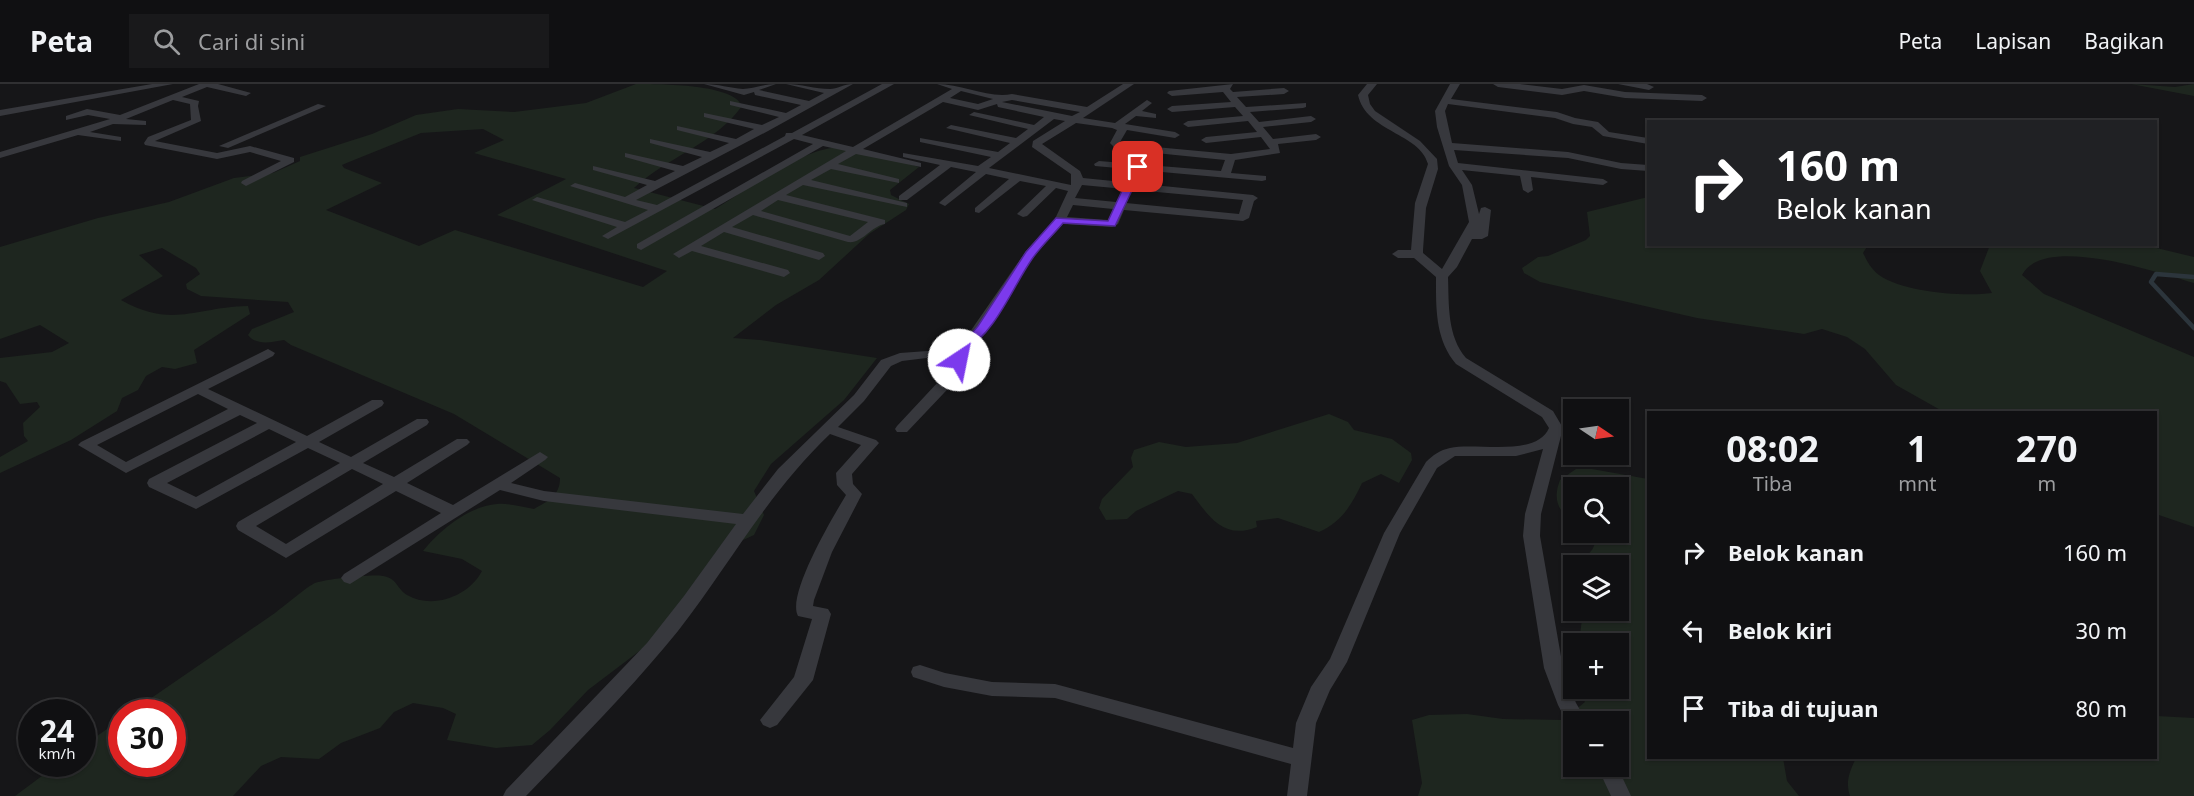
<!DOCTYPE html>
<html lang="id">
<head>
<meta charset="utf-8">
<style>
  :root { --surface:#101012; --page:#19191b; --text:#f1f3f6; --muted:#9c9d9f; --line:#303032 }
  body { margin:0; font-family:"Noto Sans",sans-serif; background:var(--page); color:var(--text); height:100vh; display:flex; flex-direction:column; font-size:22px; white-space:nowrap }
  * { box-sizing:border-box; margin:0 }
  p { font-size:20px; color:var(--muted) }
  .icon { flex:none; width:33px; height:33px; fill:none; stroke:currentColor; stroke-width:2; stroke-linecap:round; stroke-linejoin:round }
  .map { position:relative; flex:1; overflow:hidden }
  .drawer { position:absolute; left:1647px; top:327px; width:510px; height:348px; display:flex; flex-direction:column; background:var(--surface); border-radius:0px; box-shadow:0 2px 4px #0004,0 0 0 2px var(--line) }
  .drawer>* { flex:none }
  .top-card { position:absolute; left:1647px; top:36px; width:510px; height:126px; border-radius:0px; box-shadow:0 2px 4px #0004,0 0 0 2px var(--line); background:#202124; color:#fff; overflow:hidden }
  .needle { width:39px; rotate:103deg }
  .buttons { position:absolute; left:1563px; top:315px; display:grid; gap:12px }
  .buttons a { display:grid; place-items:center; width:66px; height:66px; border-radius:0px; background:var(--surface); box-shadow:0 2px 4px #0004,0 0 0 2px var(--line); font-size:30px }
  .speed { position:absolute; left:18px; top:615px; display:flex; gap:12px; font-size:30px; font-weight:700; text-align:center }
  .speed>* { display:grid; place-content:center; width:78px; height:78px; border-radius:50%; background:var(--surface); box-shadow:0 2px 4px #0004,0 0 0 2px var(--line); line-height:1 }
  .speed small { font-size:15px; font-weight:400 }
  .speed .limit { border:9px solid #d22; background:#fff; color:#111 }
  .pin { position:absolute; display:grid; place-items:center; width:51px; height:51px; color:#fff; margin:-26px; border-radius:12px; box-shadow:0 3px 9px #0006 }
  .me { position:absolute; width:66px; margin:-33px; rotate:34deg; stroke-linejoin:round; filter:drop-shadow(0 0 4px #0008) }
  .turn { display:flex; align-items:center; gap:21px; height:126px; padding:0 30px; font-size:27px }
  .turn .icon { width:78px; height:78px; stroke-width:2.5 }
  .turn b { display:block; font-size:42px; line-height:51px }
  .eta { display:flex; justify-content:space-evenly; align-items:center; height:102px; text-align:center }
  .eta b { font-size:36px; font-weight:700; line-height:42px }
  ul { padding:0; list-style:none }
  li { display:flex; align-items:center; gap:18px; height:78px; padding:0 30px }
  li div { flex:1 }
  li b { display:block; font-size:22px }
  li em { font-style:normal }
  header { display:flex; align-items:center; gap:36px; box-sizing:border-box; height:84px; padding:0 30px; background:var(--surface); border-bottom:2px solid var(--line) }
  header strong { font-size:28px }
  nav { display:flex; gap:33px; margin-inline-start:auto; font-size:21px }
  .search { width:420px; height:54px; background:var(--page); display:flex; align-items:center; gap:15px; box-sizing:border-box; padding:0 21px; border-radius:0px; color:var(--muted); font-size:22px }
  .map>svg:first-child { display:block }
  .green { fill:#1e261f; fill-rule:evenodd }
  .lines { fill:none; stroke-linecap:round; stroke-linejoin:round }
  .stream { stroke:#2c353c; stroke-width:4.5 }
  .minor { fill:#37383d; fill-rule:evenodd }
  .route { fill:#7c3aed; stroke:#51269a; stroke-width:1.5 }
</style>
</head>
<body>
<header>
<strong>Peta</strong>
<div class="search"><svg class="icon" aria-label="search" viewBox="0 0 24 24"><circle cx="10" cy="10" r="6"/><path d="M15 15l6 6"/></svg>Cari di sini</div>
<nav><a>Peta</a><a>Lapisan</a><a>Bagikan</a></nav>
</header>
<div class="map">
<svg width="2194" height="712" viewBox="0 0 2194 712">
  <rect width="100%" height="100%" fill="#161618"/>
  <!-- green -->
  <g class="green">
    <path d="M636 0C660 0 734 0 742 22 715 60 667 73 634 104L715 125C750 104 806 60 848 63 871 65 896 76 919 83L890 106 891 111 909 120 906 126 869 150 819 196 776 221 733 254 760 256 877 274 844 316 771 380 754 407 764 431 754 451 715 469 704 511 683 534 588 606 550 646 532 661 496 664 447 656 456 630 443 624 413 619 394 628 380 644 341 659 319 675 281 673 261 682 233 712H15L58 680H82L83 662 121 635 122 680H172V628H131C179 595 227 562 275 529 283 523 308 502 315 499 328 495 370 490 383 492 397 494 397 505 407 511 433 526 469 512 482 487L462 475 423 467C440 446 469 422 497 420 509 419 523 423 534 425 548 417 560 412 560 394L454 330 291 261 284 256C272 258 256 262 248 251L252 245 294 228 288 218 201 212 187 205 186 200 200 190 196 184 162 164 139 171 163 192 121 216C173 245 195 223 248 222L250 230 194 266 197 279 175 285 162 283 146 292 138 306 122 314 117 327 71 356 0 389V373L28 357 24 352 23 339 40 323 37 318 20 320 6 299 0 297V274L52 268 69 259 40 241 0 255V163L98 134 169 118 234 94 273 89 300 77V73L372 50 416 31 458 25 514 28 586 19ZM483 45 504 56 474 69 566 95 497 131 667 187 643 203 455 146 419 162 326 126 382 99 344 84 342 81 349 78 421 49Z"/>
    <polygon points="2131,0 2175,3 2194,0 2194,12"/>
    <path d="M1648 113V160L1868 161 1863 169C1867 177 1871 185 1879 191 1903 208 1963 213 1992 209L1980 187 1990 161H2144L2194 173V199C2160 189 2043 149 2022 191L2044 210 2194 273V443L2156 430V328H1944L1896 301 1865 265 1847 253 1822 245 1804 250 1697 234 1540 198 1524 189 1522 184 1538 173 1548 172 1586 156 1590 152 1587 128Z"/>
    <path d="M1329 330 1348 338 1354 346 1392 355 1411 369 1412 376 1399 399 1381 390 1362 399C1352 420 1342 438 1319 448L1278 434 1256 437 1257 443C1224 456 1210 434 1192 410L1178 407 1136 427 1127 435 1106 436 1099 424 1102 415 1133 383 1131 374 1134 366 1159 358 1186 363 1237 359Z"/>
    <path d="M1576 385H1592L1648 395V674H1783L1787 697 1799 712H1418L1422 699 1412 636 1429 631 1467 630 1503 635 1563 636 1585 618 1577 605 1618 604V560L1579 559 1583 527 1618 526V482L1584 481V474C1594 466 1597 460 1593 449L1618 448V404H1574L1573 437C1557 427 1553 414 1560 396ZM1574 638H1618V682H1574Z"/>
    <path d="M2156 632 2194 634V712H1850C1845 697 1850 687 1856 674H2156Z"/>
  </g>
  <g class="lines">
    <!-- stream -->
    <polyline class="stream" points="2194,193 2156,190 2151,198 2194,244"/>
    <!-- minor -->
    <g class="minor">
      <polygon points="152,0 173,0 0,32 0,26"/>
      <polygon points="199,0 218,0 251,9 246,12 207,3 182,13 199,17 198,22 201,37 155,57 217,69 250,62 294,74 294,78 246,102 241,99 242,97 281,77 250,68 217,75 145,61 144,59 148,53 191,36 190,20 173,16 126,35 146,37 146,41 113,40 90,48 121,53 121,57 78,51 0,74 0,68 110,35 88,31 66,36 66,32 87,25 120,31"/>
      <path d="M704 0C718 0 730 4 743 5 752 5 764 0 776 0L759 6 809 17 824 9 786 0C801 0 815 5 830 5 837 5 844 0 853 0L768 47 636 116 657 121 785 52 786 49H792L882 0H894L802 51 853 63 952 5 937 0C962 0 990 15 1012 10L1087 23 1123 0H1134L1083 34 1115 39 1147 16 1152 19 1142 27 1156 30V34L1136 32 1125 40 1175 48 1180 51 1175 54 1127 46 1120 58 1123 60 1231 70 1270 65 1261 53 1206 59 1201 56 1206 53 1257 48 1248 37 1188 43 1183 40 1188 37 1243 32 1235 23 1172 28 1167 25 1172 22 1231 18 1223 8 1172 12 1167 9 1169 7 1233 0 1230 5 1233 8 1284 4 1289 7 1284 10 1237 13 1246 23 1306 19V23L1303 24 1250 28 1259 38 1311 32 1316 35 1311 38 1263 43 1273 55 1316 50 1321 53 1316 56 1278 60 1280 69 1235 76 1231 89 1266 92V96L1262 97 1095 82 1094 80 1099 77 1221 87 1225 76 1116 65 1110 59 1117 46 1112 44 1076 39 1042 60 1080 87 1083 94 1253 111 1258 114 1254 117 1249 134 1243 137 1124 126 1118 140 1112 143 1063 140 1034 172 975 261 964 266 967 282 962 290 907 348H897L895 345 897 342 953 282 951 271 902 277 891 282 864 317 838 343 876 356 879 359 852 390 853 400 862 410 832 468 814 516 813 522 828 525 831 530 813 596 777 641 770 644 763 641 760 636 794 593 812 535 798 532C786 511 834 431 846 411L837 401 836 389 861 361 830 350C768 409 730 480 678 547 631 605 578 658 526 712H503L506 706 647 559 684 512 736 440 544 417 500 406 350 500 344 498 341 494 344 490 441 429 396 407 286 474 238 446 236 442 238 438 340 379 308 364 196 425 149 403 147 399 149 395 257 339 240 331 126 389 78 361 81 358 268 265 275 269 273 272 208 305 307 352 372 316H382L384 319 382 322 319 358 351 373 417 335H427L429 338 427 341 363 379 394 393 457 355H467L470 358 467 361 407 399 453 421 540 368 548 373 545 376 511 399 544 407 743 430 778 385 854 311 881 276 900 269 941 266 965 255 1026 167 1055 135 1068 107 1056 104 1027 132 1023 133 1017 130 1019 128 1046 102 1020 97 979 129 975 128V124L1009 95 986 90 945 122 939 119 941 117 976 88 951 83 907 116H899V112L940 81 903 73V69L978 82 991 73 920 58V54L998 68 1010 59 946 44 951 41 1016 54 1028 45 969 31 974 28 1034 41 1044 33 998 23 997 20 978 26 943 18 863 65 921 79V83L856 70 838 80 899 95V99L831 85 811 96 907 119V123L803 101 786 111 885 136V140C871 142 862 160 848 158L753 131 732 143 823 169 825 172 819 176 724 148 701 162 788 186 790 189 784 193 692 167 679 174 673 170 846 67 823 62 641 166 637 164V160L813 60 794 55 608 155 602 152 617 143 532 116 537 113 625 138 648 126 570 102 575 99 625 113 647 101 593 86V82L655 97 675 87 625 73V69L683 82 702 73 650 59V55L710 68 729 59 677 46V42L736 55 754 45 704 33V29L762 41 779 33 730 21V17L786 29 801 21 755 11 754 8 744 11ZM961 7 993 15 978 20 950 14ZM1012 16 1080 28 1072 32 1002 18ZM1054 35 1065 37 1033 57 1032 63 1071 90V101L989 84ZM1082 101 1243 116 1239 130 1126 119 1127 116 1122 113 1116 118 1075 114ZM778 116 868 138 850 152 761 127ZM1073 121 1113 125 1108 136 1067 133ZM198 310 228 325 126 378 97 361ZM269 345 296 358 196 413 167 399ZM352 385 383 400 286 460 256 442Z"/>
      <path d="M1367 0H1377L1368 11 1370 20 1375 27 1420 57 1437 75 1438 85 1426 124 1423 166V169L1442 185 1469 138 1462 101 1449 82 1437 43 1435 27 1450 0H1460L1451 15 1557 28 1575 34 1598 38 1609 48 1648 54V60L1603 52 1592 43 1573 40 1555 34 1448 20 1445 27 1452 59 1568 68 1621 79 1648 81V87L1621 85 1568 74 1454 66 1458 79 1603 95 1608 98 1603 101 1531 93 1533 106 1528 109 1523 106 1520 92 1462 86 1472 101 1479 130 1481 124 1485 123 1491 126 1488 152 1482 155H1472L1457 183 1448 193C1449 220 1447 252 1466 274L1553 327 1563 344 1541 430 1540 452 1563 584 1576 619 1587 638H1574V645L1570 644 1558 621 1544 584 1523 452 1525 430 1543 365 1516 372H1455L1437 384 1400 449 1347 578 1330 606 1316 639 1307 712H1287L1291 680 1055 614 992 612 944 603 913 593 911 588 913 583 920 581 945 589 992 598 1055 600 1293 664 1296 639 1311 603 1330 575 1384 449 1426 378C1433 371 1440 366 1450 364 1476 358 1536 374 1549 344L1542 333 1456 280C1435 255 1436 224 1436 193L1414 174H1398L1392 170 1398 166H1411L1415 119 1428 80C1420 49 1366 48 1358 11Z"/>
      <polygon points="1493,0 1520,0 1562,5 1584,1 1625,8 1702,11 1707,14 1702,17 1625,14 1584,7 1562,11 1498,3"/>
      <polygon points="1618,0 1647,0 1654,3 1649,6"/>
      <polygon points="318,20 326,22 228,64 219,62"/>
      <polygon points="1597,682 1617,682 1631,712 1611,712"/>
    </g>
  </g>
  <!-- route -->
  <path class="route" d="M1138 80 1143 83 1115 142 1063 139C1053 151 1041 162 1032 175 1012 204 996 248 964 267V278H955L951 266 966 256 978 242 1026 168 1056 134 1108 137 1133 83Z"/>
</svg>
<div class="buttons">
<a><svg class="needle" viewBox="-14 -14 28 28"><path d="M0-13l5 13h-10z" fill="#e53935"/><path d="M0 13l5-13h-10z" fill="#9c9d9f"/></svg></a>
<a><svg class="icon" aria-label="search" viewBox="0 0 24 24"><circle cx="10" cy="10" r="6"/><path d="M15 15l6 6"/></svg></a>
<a><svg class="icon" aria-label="layers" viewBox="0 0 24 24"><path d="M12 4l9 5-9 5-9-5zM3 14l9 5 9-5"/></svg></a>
<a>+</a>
<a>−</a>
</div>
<div class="speed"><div>24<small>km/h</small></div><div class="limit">30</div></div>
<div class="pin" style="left:1138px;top:83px;background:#d93025"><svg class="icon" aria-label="arrive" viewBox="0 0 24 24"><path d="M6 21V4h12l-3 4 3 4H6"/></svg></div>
<svg class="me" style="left:959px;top:276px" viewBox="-20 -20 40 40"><circle r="19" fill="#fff"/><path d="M0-13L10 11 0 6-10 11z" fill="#7c3aed"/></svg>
<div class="top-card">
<div class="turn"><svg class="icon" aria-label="right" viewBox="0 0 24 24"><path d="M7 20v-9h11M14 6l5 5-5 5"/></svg><div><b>160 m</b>Belok kanan</div></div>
</div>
<section class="drawer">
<div class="eta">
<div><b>08:02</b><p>Tiba</p></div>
<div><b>1</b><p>mnt</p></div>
<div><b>270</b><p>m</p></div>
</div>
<ul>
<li><svg class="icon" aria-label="right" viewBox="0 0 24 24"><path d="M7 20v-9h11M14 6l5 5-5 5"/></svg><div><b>Belok kanan</b></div><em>160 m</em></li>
<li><svg class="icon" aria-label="left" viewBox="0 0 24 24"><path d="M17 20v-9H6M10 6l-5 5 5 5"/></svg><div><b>Belok kiri</b></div><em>30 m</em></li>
<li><svg class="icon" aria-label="arrive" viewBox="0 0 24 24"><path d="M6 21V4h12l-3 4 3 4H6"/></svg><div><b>Tiba di tujuan</b></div><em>80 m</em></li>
</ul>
</section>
</div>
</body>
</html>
